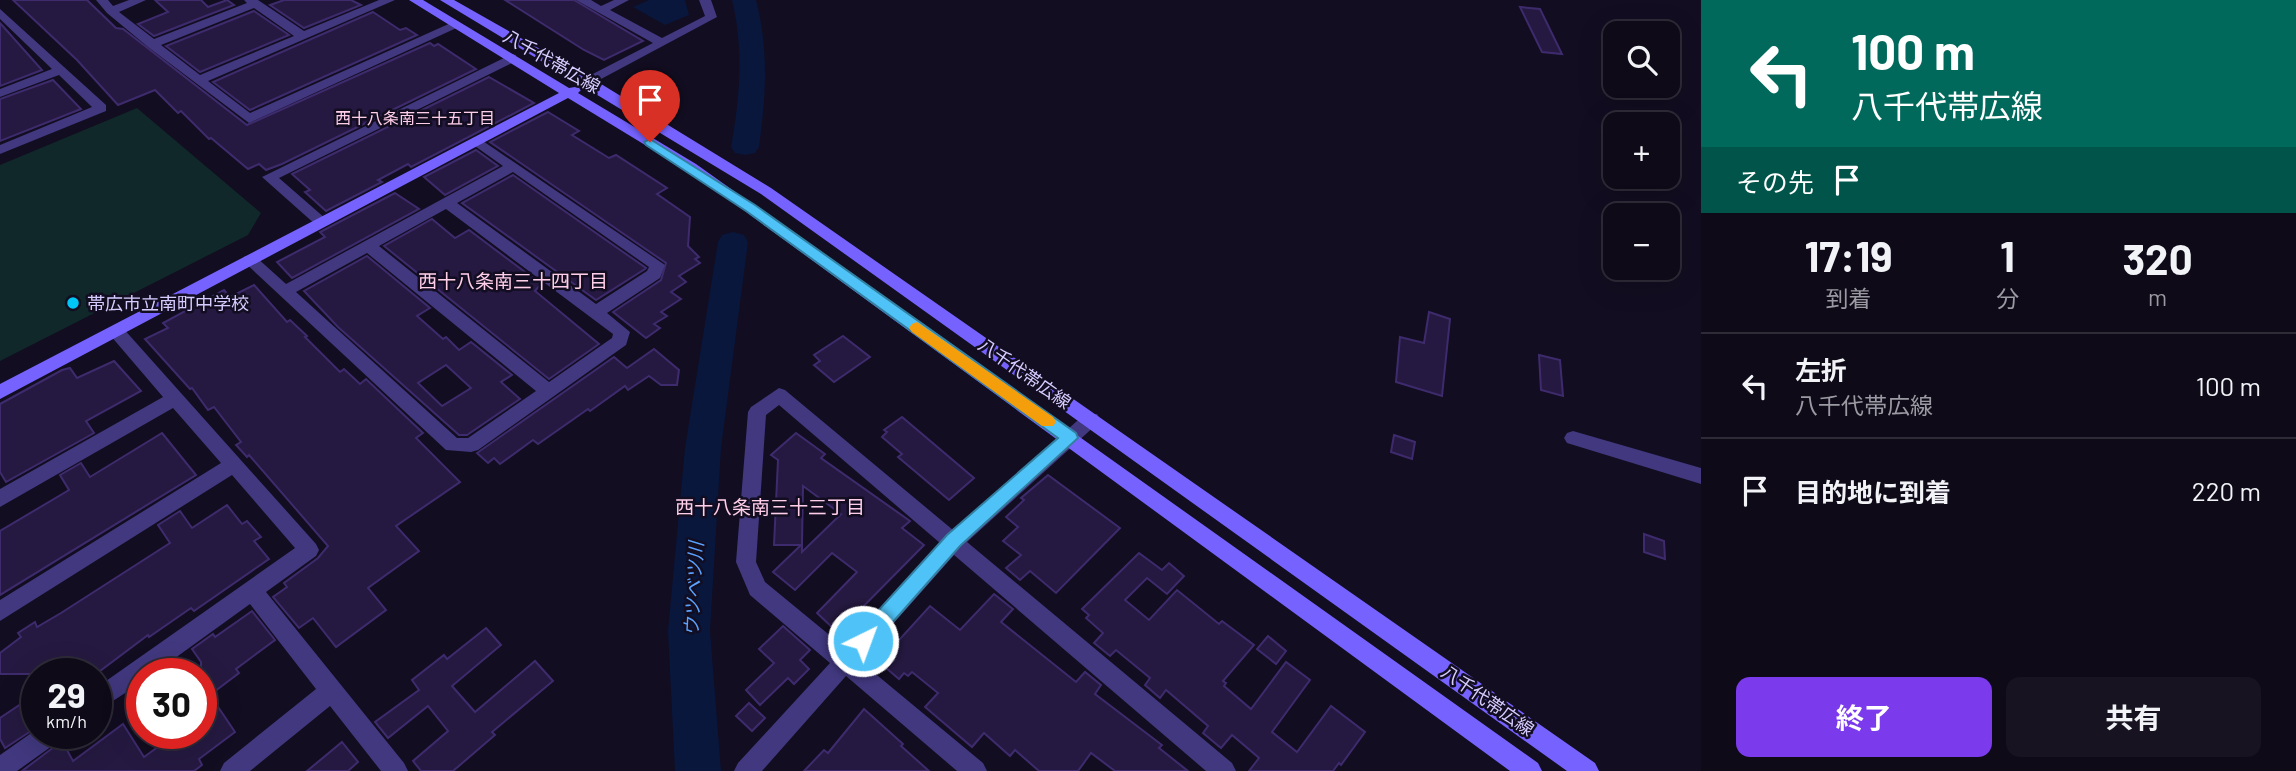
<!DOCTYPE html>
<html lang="ja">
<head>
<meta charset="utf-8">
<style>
  :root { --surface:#0e0a18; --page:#171321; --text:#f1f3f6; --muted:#9b9aa2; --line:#2e2b37; --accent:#7c3aed }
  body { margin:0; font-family:Barlow,"Noto Sans JP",sans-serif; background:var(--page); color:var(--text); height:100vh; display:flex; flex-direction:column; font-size:26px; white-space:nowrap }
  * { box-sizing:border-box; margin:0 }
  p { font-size:23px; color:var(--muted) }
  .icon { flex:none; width:38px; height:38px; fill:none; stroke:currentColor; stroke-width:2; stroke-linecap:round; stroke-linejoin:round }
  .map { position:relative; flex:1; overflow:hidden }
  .drawer { display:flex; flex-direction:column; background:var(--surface); width:595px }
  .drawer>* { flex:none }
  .hud { background:#00695c; color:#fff; overflow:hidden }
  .controls { position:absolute; left:1603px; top:21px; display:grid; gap:14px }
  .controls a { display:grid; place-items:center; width:77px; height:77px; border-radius:14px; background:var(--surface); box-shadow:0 7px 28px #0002,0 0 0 2px var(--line); font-size:35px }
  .speed { position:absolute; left:21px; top:658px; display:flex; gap:14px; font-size:35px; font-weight:700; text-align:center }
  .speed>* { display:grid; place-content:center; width:91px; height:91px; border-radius:50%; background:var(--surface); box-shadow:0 7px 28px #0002,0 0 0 2px var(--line); line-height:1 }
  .speed small { font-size:18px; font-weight:400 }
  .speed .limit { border:10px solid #d22; background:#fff; color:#111 }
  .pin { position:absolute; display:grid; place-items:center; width:60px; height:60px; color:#fff; margin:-72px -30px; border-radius:50% 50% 50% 0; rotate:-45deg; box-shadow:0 0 7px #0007 }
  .pin .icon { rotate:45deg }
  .me { position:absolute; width:77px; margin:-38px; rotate:42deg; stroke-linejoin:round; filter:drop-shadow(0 0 5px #0008) }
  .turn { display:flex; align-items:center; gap:24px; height:147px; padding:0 35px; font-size:32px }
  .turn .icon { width:91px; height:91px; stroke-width:2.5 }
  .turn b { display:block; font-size:49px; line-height:60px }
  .then { display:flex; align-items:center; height:66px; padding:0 35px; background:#0003; gap:14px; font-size:26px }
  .eta { display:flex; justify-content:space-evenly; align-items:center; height:119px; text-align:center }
  .eta b { font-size:42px; font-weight:700; line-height:49px }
  .cta { display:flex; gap:14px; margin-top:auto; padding:14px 35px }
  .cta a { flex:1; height:80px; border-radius:14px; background:var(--accent); color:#fff; font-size:28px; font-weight:700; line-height:80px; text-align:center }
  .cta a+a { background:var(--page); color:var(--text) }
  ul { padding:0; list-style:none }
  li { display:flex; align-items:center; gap:21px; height:105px; padding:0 35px; border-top:2px solid var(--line) }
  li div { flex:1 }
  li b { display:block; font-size:26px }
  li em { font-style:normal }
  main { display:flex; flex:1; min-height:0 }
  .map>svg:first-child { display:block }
  .green { fill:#10282a }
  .water { fill:#09173d }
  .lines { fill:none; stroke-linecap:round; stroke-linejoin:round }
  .river { fill:#09173d; fill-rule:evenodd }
  .building { fill:#251941; stroke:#3e2b6d; stroke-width:2; fill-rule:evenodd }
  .street { fill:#41387f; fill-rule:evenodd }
  .secondary { fill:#7663ff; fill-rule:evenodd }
  .route { fill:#4fc3f7; stroke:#337fa1; stroke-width:2 }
  .slow { fill:#f59e0b }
  .poi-dot { fill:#00c6f7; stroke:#120d20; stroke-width:2.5 }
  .labels { text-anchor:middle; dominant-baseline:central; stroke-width:5; stroke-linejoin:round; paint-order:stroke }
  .far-neighbourhood-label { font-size:16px; fill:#ffcee8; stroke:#120d20 }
  .street-label { font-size:18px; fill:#d7ccff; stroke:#120d20 }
  .poi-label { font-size:18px; fill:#d7ccff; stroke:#120d20; text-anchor:start }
  .neighbourhood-label { font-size:19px; fill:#ffcee8; stroke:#120d20 }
  .water-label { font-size:19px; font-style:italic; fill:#5aa2ff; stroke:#120d20 }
</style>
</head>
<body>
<main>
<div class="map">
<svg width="1701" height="771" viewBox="0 0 1701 771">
  <rect width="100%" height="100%" fill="#120d20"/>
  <!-- green -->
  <polygon class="green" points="137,108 261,213 248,235 0,361 0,165"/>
  <!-- water -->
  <polygon class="water" points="649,0 685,0 689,15 665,25 633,7"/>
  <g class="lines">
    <!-- river -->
    <g class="river">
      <path d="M732 0H756C769 50 766 96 759 147L755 153 745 155 735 153 731 147C740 96 744 50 732 0Z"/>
      <polygon points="733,232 744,235 748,242 721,448 710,631 721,771 675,771 668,631 685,448 718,242 722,235"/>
    </g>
  </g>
  <!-- building -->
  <g class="building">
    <polygon points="13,0 87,0 116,28 123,29 247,125 430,43 434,46 438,44 476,69 282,164 266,170 259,164 248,169 211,138 209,139 181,111 178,113 155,90 118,105 77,60"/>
    <polygon points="155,0 201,0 208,7 227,0 234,5 154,36 138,24 168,12"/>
    <polygon points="284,0 351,0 361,5 304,28 270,5"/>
    <polygon points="505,0 574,0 643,41 604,60 584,50"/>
    <polygon points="1520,7 1540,9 1562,54 1542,52"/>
    <polygon points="254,11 289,35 200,72 166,46"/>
    <polygon points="373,12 400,30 406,28 417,35 250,110 213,82"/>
    <polygon points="0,23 42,70 0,86"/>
    <polygon points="489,77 534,103 411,167 408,164 378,180 382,182 326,211 305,192 310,190 292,174"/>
    <polygon points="53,80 81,109 0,141 0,99"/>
    <polygon points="548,112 579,131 572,135 609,158 616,155 667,188 657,194 690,217 688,246 699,257 695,259 700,263 679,276 686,282 671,292 681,299 661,312 667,316 654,324 660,328 646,338 613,312 661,280 666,263 490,142"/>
    <polygon points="476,150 498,166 445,195 424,177"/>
    <polygon points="513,175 646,268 645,269 596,300 462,203"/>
    <polygon points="395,193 419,209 292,278 277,262 325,237 320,232"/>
    <polygon points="432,219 455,238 469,230 541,284 535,291 599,344 549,379 384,246"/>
    <path d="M367 256 430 308 417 316 443 339 446 337 459 350 471 342 512 375 501 382 520 399 467 435H459L338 327 304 291ZM446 365 471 388 442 406 418 383Z"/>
    <polygon points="254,285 287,322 290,320 307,336 305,337 340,372 344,369 360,384 366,379 423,433 416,438 460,482 396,526 419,551 368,588 386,610 336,647 313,618 299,628 273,597 287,587 284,583 318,558 328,546 249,455 247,457 236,445 241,442 214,407 208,410 192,388 190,389 145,339 168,328 163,323 224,290 230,297"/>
    <polygon points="1429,312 1450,319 1442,396 1396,382 1400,337 1424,343"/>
    <polygon points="843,336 870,357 834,382 814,365 820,361 814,355"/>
    <polygon points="654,349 679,370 677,385 661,385 649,376 628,390 625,386 590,411 588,409 538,444 533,440 500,464 494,458 488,463 477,453 614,357 627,368"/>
    <polygon points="1539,355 1560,360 1563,396 1541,390"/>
    <polygon points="114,361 141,391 86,421 94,433 6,482 0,472 0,404 62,370 70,368 77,378"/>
    <polygon points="902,417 974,478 949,500 898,457 902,454 882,437 887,432 884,430"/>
    <polygon points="162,433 196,475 0,595 0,531 69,490 60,475 81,463 90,477"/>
    <path d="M796 433 825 454 821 458 910 521 902 528 924 545 846 624 842 621 834 629 817 613 857 572 832 553 795 590 773 572 801 545H774L778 460 771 455ZM803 486 841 514 802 552V543Z"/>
    <polygon points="1394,435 1415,442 1412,459 1391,452"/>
    <polygon points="1048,475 1120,528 1056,593 1030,571 1020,580 1006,568 1021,555 1003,541 1018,527 1006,517 1024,500 1021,498"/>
    <polygon points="227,505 242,524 247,521 261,537 254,541 269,559 194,611 191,608 149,637 148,635 96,674 0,674 0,653 21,637 18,633 35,622 37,627 61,613 170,543 158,525 180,511 192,528"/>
    <polygon points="1644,534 1664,541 1665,559 1644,552"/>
    <polygon points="1139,553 1162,570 1169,563 1184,576 1167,594 1147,578 1125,600 1149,620 1177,590 1219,624 1222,621 1254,645 1223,681 1226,683 1224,686 1251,709 1286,662 1310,680 1272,732 1297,752 1331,706 1365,732 1341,765 1339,763 1333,771 1249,771 1259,758 1232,735 1221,748 1203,733 1208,726 1166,690 1160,698 1145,685 1150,678 1116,650 1110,656 1094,643 1103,633 1086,618 1089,615 1082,609"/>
    <polygon points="994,594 1013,609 1001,622 1076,682 1085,672 1101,685 1095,694 1162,745 1159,748 1188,771 1115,771 1091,753 1078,771 1039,771 1015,750 1010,756 984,733 972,747 925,707 938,693 912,672 908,676 904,673 899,679 879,662 930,606 960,630"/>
    <polygon points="252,611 275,640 236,669 239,673 210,695 235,732 199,759 202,765 194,771 22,771 62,741 73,761 123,724 144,757 177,733 201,733 201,662 192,649 213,634 215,637"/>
    <polygon points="783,626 810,650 800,660 809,669 794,684 788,678 760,705 746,690 774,663 759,649"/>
    <polygon points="486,628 501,645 452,686 475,712 535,661 553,681 492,732 495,735 453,771 421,771 413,761 448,731 428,706 388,738 375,722 419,690 412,680 444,655 447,659"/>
    <polygon points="1268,636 1286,651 1276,664 1257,649"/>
    <polygon points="30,698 37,710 37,727 5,748 0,739 0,718"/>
    <polygon points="749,703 765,718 752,731 736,716"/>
    <polygon points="864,709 903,744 901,746 929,771 804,771 824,750 828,753"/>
    <polygon points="342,742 358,762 348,771 307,771"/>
  </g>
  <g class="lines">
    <!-- street -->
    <g class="street">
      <path d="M96 0H108L113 6 129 0H146L119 12 154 39 247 3 244 0H258L304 31 379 0H395L208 81 250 113 453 22 463 25 249 123 148 47 107 13ZM254 8 294 36 200 75 161 45Z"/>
      <polygon points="576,0 591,0 601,6 614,0 629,0 610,10 662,38 705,16 699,0 711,0 717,17 588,86 583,85 583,79 653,43"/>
      <polygon points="0,9 106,105 106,111 0,154 0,145 92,107 59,75 0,97 0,89 52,69 0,19"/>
      <polygon points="512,54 516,55 516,61 279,178 326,219 328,222 326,225 316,225 262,177"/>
      <path d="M477 137 665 265 660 278 607 313 630 332 626 345 478 450 471 452 446 450 242 260 245 256H255L286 284 503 166 472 144V138ZM513 172 649 267 647 271 596 304 457 203ZM446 209 613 334 612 338 549 382 379 246ZM367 253 536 391 468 438H457L296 292Z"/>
      <polygon points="116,325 122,327 316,544 319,550 316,556 266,592 404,763 408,771 381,771 330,706 250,771 220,771 224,763 316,689 250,604 153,674 142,674 142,682 96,712 96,688 295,548 232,475 0,621 0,600 221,463 173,408 0,507 0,489 163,397 110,335 108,331"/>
      <path d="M779 388 785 390 953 530 1085 414H1097L1100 419 1097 424 967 542 1232 763 1236 771H1206L954 555 860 661 983 763 987 771H957L846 676 762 771H734L738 763 830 663 750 595 736 562 748 412 751 407ZM779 405 940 543 844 647 765 582 756 562 766 415Z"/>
      <polygon points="1573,431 1701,468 1701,484 1567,443 1564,438 1567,433"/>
      <polygon points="37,729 37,733 62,733 59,741 17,771 0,771 0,755"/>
    </g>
    <!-- secondary -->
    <g class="secondary">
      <polygon points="409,0 423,0 569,88 581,86 582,89 578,93 696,164 1538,763 1542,771 1510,771 745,211 686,170 568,98 0,399 0,384 559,93"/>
      <polygon points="440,0 454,0 593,79 771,188 1595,763 1599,771 1567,771 761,194"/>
    </g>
  </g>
  <!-- route -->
  <polygon class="route" points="650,139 755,205 1076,433 1078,438 960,546 870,648 863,650 856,648 853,641 856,635 947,535 1058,438 746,211 646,145 644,142"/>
  <!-- slow -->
  <polygon class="slow" points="917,322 1053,417 1056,422 1053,426 1042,426 912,332 909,328 912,324"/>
  <!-- markers -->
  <circle class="poi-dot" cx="73" cy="303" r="7"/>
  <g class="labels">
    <!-- far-neighbourhood labels -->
    <g class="far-neighbourhood-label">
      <text x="415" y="117">西十八条南三十五丁目</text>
    </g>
    <!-- street labels -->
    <g class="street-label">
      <text transform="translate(552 61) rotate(30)">八千代帯広線</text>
      <text transform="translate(1025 373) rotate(35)">八千代帯広線</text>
      <text transform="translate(1488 700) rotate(35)">八千代帯広線</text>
    </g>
    <!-- poi labels -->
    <g class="poi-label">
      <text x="87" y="303">帯広市立南町中学校</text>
    </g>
    <!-- neighbourhood labels -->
    <g class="neighbourhood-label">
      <text x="513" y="280">西十八条南三十四丁目</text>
      <text x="770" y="506">西十八条南三十三丁目</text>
    </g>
    <!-- water labels -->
    <g class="water-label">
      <text transform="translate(693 589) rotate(-87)">ウツベツ川</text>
    </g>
  </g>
</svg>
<div class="controls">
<a><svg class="icon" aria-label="search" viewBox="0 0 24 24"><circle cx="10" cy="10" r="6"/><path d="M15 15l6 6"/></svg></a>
<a>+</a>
<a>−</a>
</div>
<div class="speed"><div>29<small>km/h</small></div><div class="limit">30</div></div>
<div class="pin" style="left:650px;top:142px;background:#d93025"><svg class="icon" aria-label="arrive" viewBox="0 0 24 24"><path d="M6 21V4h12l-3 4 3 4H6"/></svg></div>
<svg class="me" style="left:863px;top:641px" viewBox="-20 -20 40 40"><circle r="17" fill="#4fc3f7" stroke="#fff" stroke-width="3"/><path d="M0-11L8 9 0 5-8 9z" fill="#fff"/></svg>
</div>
<section class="drawer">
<div class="hud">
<div class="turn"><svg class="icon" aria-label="left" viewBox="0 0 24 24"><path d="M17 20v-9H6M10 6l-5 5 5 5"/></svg><div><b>100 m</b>八千代帯広線</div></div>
<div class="then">その先<svg class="icon" aria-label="arrive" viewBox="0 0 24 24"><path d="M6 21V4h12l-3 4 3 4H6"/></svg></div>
</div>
<div class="eta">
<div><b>17:19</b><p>到着</p></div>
<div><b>1</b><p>分</p></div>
<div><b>320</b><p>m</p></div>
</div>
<ul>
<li><svg class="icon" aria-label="left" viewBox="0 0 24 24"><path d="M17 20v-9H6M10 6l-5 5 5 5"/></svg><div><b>左折</b><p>八千代帯広線</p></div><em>100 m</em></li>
<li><svg class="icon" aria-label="arrive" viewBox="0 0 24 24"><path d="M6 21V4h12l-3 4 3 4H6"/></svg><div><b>目的地に到着</b></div><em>220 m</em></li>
</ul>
<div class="cta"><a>終了</a><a>共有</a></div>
</section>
</main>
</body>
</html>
